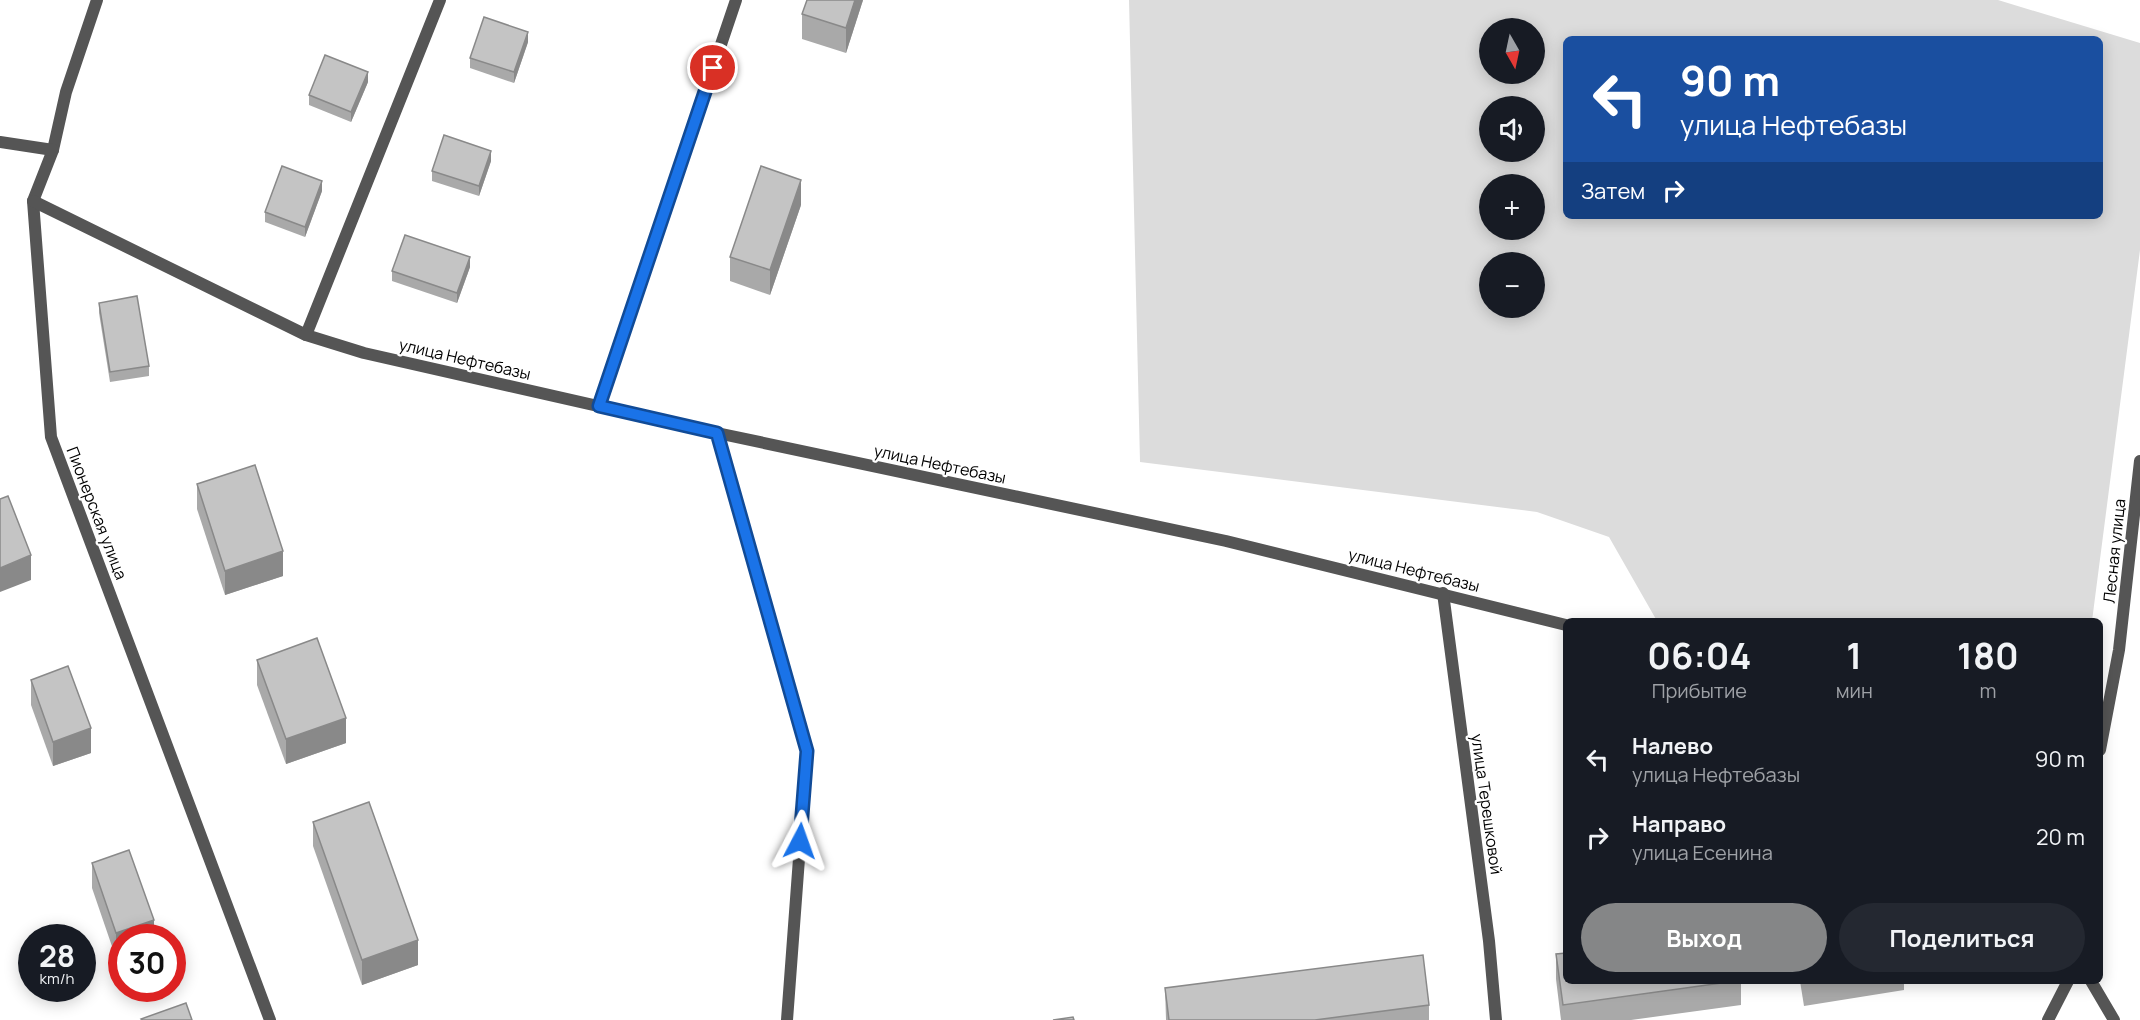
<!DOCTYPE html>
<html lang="ru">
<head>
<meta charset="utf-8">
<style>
  :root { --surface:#171b24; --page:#242831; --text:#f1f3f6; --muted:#9ea1a6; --accent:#858687 }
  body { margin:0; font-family:Manrope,sans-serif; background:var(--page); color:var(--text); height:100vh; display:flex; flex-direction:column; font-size:22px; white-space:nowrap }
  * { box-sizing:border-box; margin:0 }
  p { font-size:20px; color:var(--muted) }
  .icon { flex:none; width:33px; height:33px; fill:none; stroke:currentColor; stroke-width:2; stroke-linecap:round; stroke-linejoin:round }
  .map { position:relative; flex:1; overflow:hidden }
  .sheet { position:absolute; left:1563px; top:618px; width:540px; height:366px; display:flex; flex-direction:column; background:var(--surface); border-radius:9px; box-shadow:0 3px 15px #0003 }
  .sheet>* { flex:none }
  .banner { position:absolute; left:1563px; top:36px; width:540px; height:183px; border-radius:9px; box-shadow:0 3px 15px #0003; background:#1a4fa0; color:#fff; overflow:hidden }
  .needle { width:39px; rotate:171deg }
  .tools { position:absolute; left:1479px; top:18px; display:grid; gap:12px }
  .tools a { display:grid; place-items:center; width:66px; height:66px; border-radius:50%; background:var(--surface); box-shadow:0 3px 15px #0003; font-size:30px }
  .speed { position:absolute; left:18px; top:924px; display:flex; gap:12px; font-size:30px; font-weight:700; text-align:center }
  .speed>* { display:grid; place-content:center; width:78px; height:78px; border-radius:50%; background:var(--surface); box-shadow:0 3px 15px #0003; line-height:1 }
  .speed small { font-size:15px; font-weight:400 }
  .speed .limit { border:9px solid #d22; background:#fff; color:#111 }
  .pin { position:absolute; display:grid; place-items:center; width:51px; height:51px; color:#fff; margin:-26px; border:3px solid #fff; border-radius:50%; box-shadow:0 2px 6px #0007 }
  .me { position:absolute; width:66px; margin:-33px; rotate:4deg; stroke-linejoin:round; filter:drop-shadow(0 0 4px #0008) }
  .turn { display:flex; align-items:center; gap:21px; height:126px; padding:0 18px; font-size:27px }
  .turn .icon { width:78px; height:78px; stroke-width:2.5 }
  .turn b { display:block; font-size:42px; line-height:51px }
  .then { display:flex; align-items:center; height:57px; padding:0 18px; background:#0003; gap:12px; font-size:22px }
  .eta { display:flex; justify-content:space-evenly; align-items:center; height:102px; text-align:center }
  .eta b { font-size:36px; font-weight:700; line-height:42px }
  .cta { display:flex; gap:12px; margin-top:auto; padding:12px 18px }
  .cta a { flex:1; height:69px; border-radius:36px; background:var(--accent); color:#fff; font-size:24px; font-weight:700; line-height:69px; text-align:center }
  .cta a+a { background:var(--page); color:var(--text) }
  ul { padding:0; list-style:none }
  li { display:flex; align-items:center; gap:18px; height:78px; padding:0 18px }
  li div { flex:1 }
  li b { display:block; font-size:22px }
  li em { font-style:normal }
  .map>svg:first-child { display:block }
  .green { fill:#dcdcdc; fill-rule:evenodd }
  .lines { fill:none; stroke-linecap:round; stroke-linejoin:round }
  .minor { stroke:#555; stroke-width:12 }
  .wall { fill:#a9a9a9 }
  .shaded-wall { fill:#898989 }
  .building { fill:#c4c4c4; stroke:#898989; stroke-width:1.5 }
  .route-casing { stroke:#114b97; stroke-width:15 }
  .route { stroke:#1a73e8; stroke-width:10 }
  .labels { text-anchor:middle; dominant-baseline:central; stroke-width:4.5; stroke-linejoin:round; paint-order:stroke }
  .street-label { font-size:16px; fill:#000; stroke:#fff }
</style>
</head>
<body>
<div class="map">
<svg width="2140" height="1020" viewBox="0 0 2140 1020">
  <rect width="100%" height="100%" fill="#fff"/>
  <!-- green -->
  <path class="green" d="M1129 0H1998L2140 43V250L2092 621H1657L1609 537 1537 512 1140 462ZM1490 28H1534V74H1490ZM1566 39H2100V216H1566ZM1490 106H1534V152H1490ZM1490 184H1534V230H1490ZM1490 262H1534V308H1490Z"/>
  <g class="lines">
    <!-- minor -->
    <g class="minor">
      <polyline points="97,0 66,92 53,150 33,201 51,437 270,1020"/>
      <polyline points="0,142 53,150"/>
      <polyline points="33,201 306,335 364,353 717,433 1226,541 1566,625"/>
      <polyline points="306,335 440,0"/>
      <polyline points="599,406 736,0"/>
      <polyline points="717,433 807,751 787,1020"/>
      <polyline points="1443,593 1489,941 1496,1020"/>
      <polyline points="2100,750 2119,650 2140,461"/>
      <polyline points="2091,981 2114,1020"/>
      <polyline points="2048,1020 2068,981"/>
    </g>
  </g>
  <!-- wall -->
  <g class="wall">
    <polygon points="863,0 846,53 802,39 802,14"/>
    <polygon points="528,42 514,83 470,68 470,58"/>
    <polygon points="368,82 351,122 309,105 309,95"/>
    <polygon points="491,161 479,196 432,181 432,171"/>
    <polygon points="322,191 305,237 265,222 265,212"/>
    <polygon points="801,205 770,295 730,281 730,257"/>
    <polygon points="470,267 457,303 392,281 392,271"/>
    <polygon points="99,303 149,366 149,376 110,382 99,313"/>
    <polygon points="197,484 283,576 225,595 197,509"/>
    <polygon points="257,660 346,743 286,764 257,685"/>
    <polygon points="31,680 91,753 53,766 31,705"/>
    <polygon points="313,822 418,965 362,985 313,846"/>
    <polygon points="92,863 154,938 122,938 122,956 116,958 92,888"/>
    <polygon points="1556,954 1566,981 1741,981 1741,1005 1631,1020 1561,1020 1556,979"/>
    <polygon points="1800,981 1904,981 1904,990 1804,1006"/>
    <polygon points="1165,988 1429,1005 1429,1020 1166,1020"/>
  </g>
  <!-- shaded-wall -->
  <g class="shaded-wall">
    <polygon points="855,0 863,0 846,53 846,28"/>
    <polygon points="528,32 528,42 514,83 514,72"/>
    <polygon points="368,72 368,82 351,122 351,112"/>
    <polygon points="491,151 491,161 479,196 479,186"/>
    <polygon points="801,180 801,205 770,295 770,270"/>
    <polygon points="322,181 322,191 305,237 305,227"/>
    <polygon points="470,257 470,267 457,303 457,293"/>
    <polygon points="283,551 283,576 225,595 225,571"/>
    <polygon points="31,555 31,580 0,592 0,568"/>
    <polygon points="346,718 346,743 286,764 286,739"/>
    <polygon points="91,728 91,753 53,766 53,742"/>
    <polygon points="154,920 154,938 122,938 122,956 116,958 116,933"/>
    <polygon points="418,940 418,965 362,985 362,960"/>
  </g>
  <!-- building -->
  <g class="building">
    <polygon points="807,0 855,0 846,28 802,14"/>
    <polygon points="484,17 528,32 514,72 470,58"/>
    <polygon points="325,55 368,72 351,112 309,95"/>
    <polygon points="444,135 491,151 479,186 432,171"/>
    <polygon points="282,166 322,181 305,227 265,212"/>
    <polygon points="761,166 801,180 770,270 730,257"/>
    <polygon points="405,235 470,257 457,293 392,271"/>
    <polygon points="137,296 149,366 110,372 99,303"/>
    <polygon points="255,465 283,551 225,571 197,484"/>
    <polygon points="8,496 31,555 0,568 0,499"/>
    <polygon points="317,638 346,718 286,739 257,660"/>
    <polygon points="68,666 91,728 53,742 31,680"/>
    <polygon points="369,802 418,940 362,960 313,822"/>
    <polygon points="129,850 154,920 116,933 92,863"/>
    <polygon points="1566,953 1566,981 1736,981 1563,1005 1556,954"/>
    <polygon points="1423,955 1429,1005 1315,1020 1169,1020 1165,988"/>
    <polygon points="186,1003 192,1020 142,1020 141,1019"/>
    <polygon points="1073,1017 1074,1020 1053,1020"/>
  </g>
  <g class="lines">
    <defs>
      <polyline id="route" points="713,68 599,406 717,433 807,751 800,841"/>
    </defs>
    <!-- route casing -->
    <use href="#route" class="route-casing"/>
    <!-- route -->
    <use href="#route" class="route"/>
  </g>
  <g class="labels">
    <!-- street labels -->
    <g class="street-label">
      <text transform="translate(465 359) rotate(13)">улица Нефтебазы</text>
      <text transform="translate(940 464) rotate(12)">улица Нефтебазы</text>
      <text transform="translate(97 513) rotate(69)">Пионерская улица</text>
      <text transform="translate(2114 551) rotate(-84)">Лесная улица</text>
      <text transform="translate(1414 570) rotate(14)">улица Нефтебазы</text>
      <text transform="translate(1487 804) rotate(82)">улица Терешковой</text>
    </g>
  </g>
</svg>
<div class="tools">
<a><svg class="needle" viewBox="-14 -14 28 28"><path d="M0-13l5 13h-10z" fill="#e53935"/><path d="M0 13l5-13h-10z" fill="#9ea1a6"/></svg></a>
<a><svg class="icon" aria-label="sound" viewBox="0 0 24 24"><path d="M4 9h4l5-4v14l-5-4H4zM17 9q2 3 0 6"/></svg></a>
<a>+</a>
<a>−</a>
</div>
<div class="speed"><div>28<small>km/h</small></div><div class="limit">30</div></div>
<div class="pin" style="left:713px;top:68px;background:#d93025"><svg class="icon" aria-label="arrive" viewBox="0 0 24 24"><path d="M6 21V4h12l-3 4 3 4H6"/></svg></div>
<svg class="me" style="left:800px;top:841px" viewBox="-20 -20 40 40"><path d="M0-17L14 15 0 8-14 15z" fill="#1a73e8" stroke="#fff" stroke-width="4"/></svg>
<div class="banner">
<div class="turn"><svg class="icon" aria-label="left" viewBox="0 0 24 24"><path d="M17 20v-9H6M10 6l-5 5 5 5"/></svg><div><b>90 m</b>улица Нефтебазы</div></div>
<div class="then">Затем<svg class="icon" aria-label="right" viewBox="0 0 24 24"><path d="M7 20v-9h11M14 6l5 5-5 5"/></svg></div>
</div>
<section class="sheet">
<div class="eta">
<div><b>06:04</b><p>Прибытие</p></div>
<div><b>1</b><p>мин</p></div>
<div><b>180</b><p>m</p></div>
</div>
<ul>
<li><svg class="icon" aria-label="left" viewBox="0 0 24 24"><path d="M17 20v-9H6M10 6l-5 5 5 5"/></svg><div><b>Налево</b><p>улица Нефтебазы</p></div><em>90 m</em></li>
<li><svg class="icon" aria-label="right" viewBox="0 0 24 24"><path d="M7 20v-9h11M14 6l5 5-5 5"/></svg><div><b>Направо</b><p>улица Есенина</p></div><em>20 m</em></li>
</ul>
<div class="cta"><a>Выход</a><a>Поделиться</a></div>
</section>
</div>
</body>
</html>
